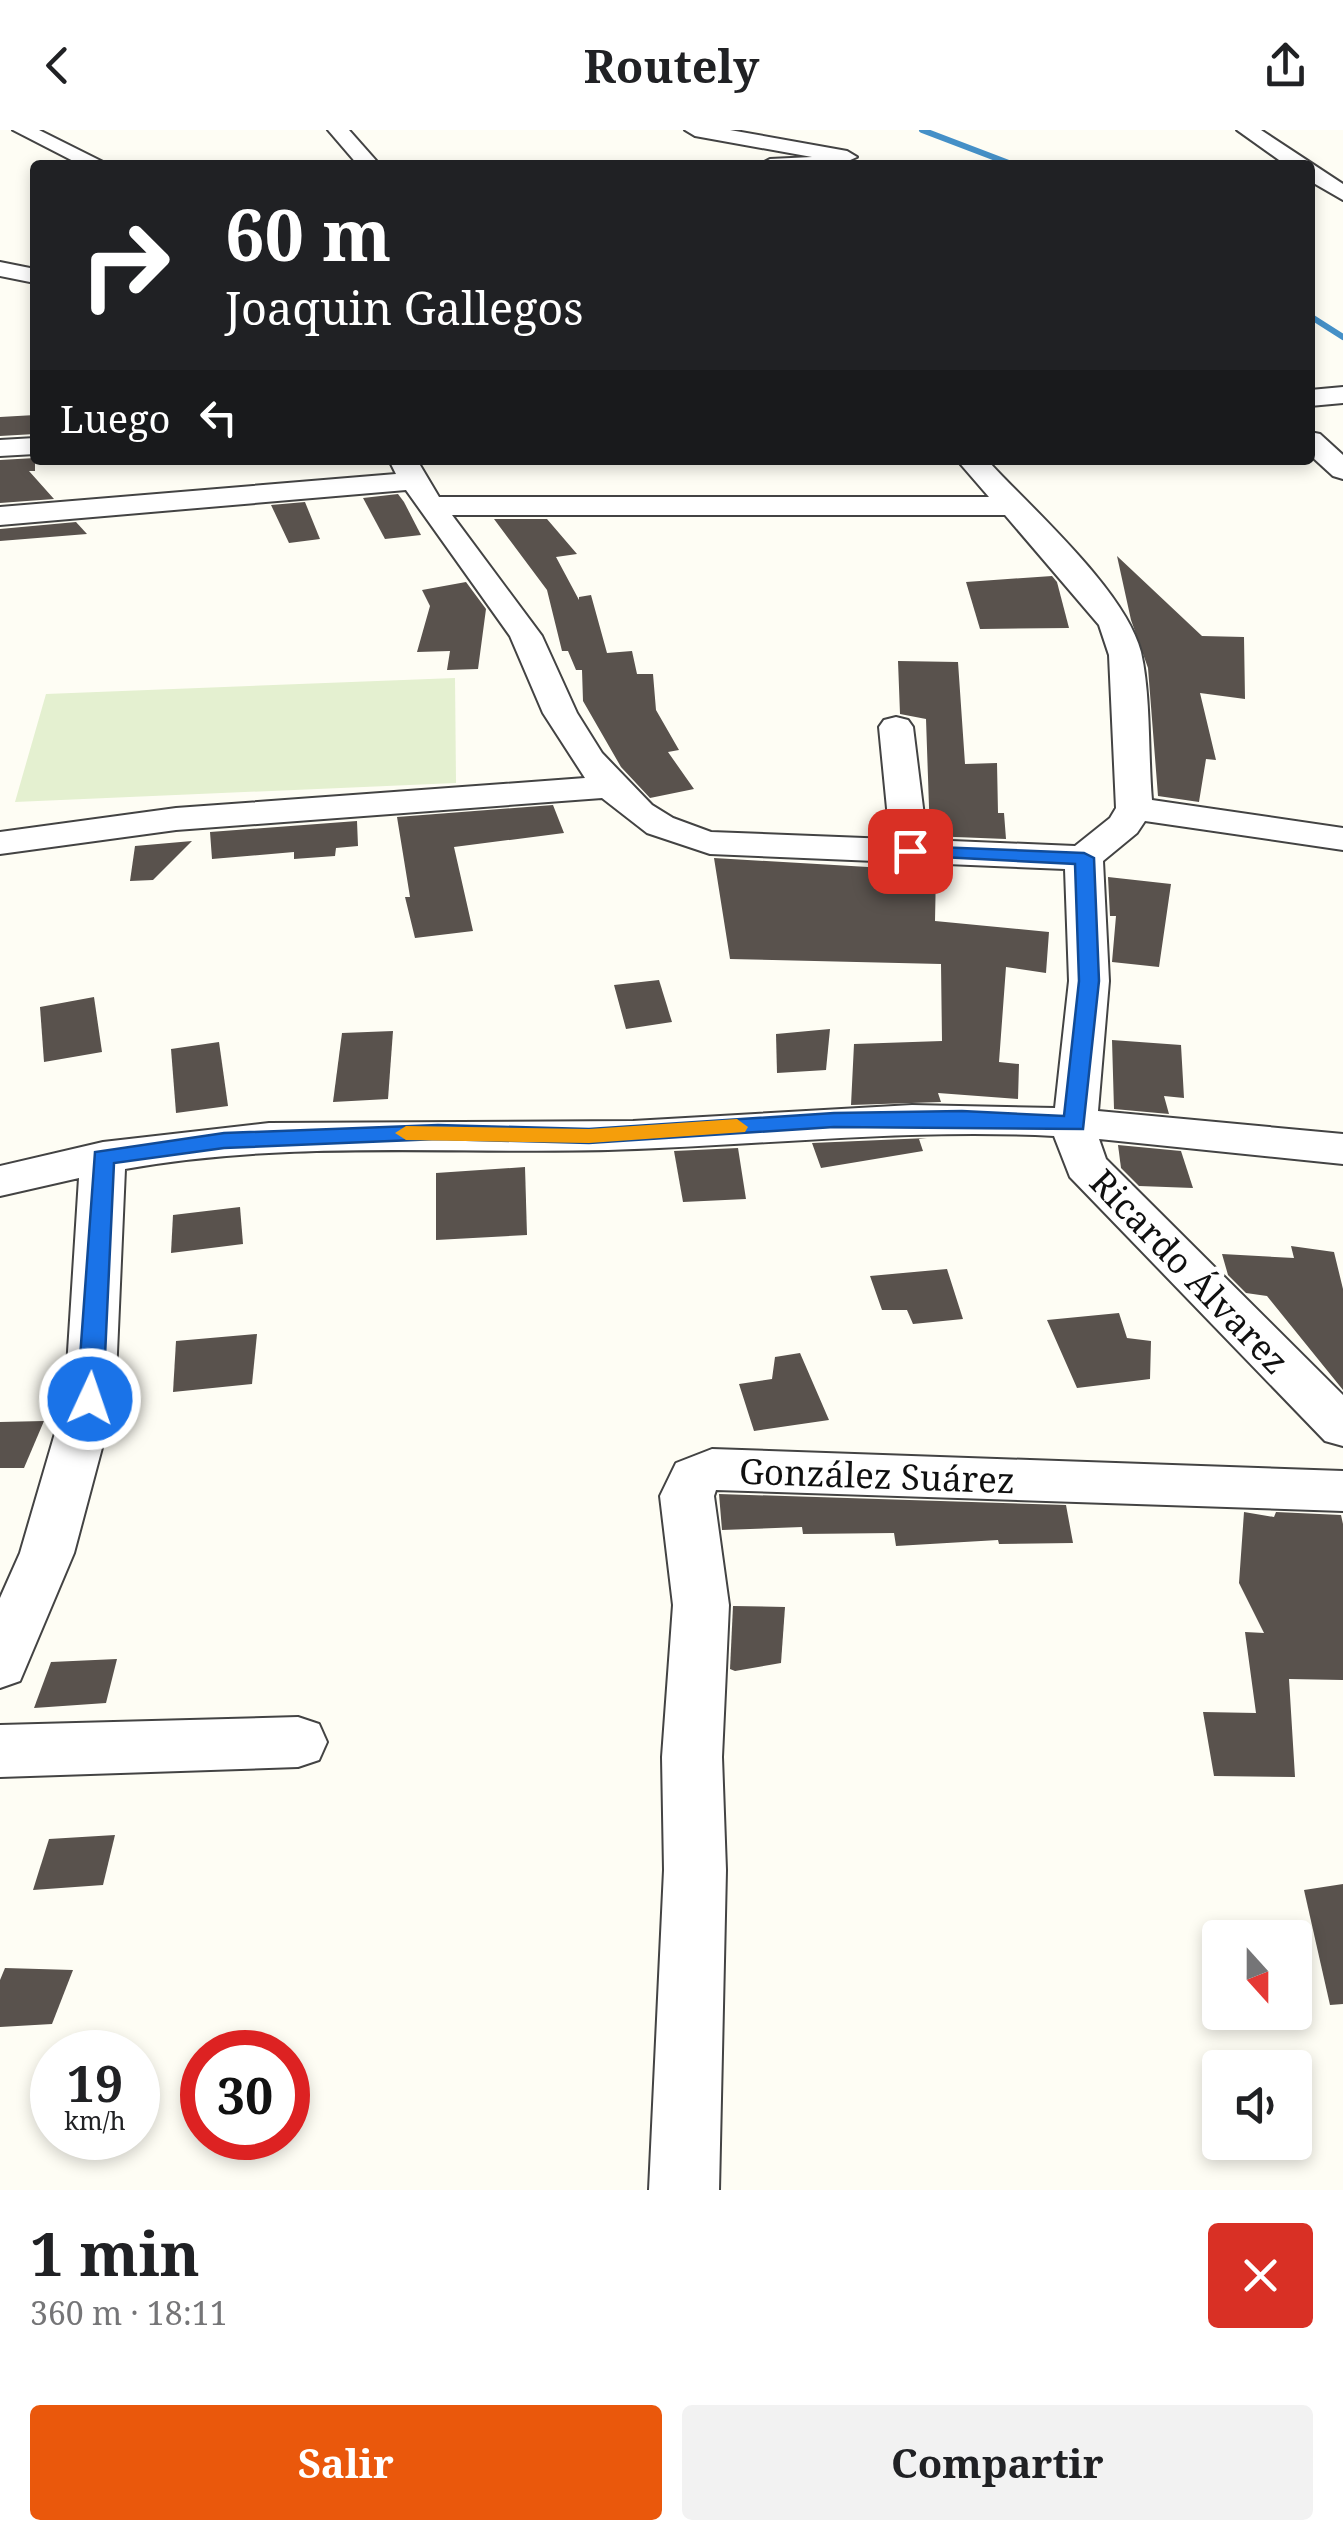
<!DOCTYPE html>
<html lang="es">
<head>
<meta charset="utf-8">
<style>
  :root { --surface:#fff; --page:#f2f2f2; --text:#202124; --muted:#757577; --accent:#ea580c }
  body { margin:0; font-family:"Noto Serif",serif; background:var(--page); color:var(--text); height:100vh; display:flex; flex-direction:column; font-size:38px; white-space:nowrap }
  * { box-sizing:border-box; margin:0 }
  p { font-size:32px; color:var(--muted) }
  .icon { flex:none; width:55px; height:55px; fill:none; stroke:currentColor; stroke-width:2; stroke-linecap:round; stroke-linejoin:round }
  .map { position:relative; height:2060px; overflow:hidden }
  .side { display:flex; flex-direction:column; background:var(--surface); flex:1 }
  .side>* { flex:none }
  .hud { position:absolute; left:30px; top:30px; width:1285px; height:305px; border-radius:10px; box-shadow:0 5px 15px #0003; background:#202124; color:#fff; overflow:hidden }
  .needle { width:65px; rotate:159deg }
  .fabs { position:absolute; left:1202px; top:1790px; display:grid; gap:20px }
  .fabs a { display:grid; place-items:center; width:110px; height:110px; border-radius:10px; background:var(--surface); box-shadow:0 5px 15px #0003; font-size:50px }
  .speed { position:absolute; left:30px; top:1900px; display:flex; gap:20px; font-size:50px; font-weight:700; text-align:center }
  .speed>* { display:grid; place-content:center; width:130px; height:130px; border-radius:50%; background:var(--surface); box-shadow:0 5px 15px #0003; line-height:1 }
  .speed small { font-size:25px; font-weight:400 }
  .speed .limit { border:15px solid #d22; background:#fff; color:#111 }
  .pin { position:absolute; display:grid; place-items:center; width:85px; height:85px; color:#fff; margin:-42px; border-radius:20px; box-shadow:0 5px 15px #0006 }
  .me { position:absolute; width:110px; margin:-55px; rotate:3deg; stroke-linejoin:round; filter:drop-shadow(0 0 8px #0008) }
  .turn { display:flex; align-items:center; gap:35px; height:210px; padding:0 30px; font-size:45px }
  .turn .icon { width:130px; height:130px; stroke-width:2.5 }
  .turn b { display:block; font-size:70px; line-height:85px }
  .then { display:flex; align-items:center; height:95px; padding:0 30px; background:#0003; gap:20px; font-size:38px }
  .round { display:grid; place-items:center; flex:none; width:105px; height:105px; border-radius:10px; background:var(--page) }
  .overview { display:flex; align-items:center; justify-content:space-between; height:170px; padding:0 30px }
  h1 { font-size:60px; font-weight:700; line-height:75px }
  .primary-button { display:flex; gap:20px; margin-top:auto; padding:20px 30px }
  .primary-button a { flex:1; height:115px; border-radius:10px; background:var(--accent); color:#fff; font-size:40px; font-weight:700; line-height:115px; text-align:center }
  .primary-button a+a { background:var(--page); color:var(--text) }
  header { display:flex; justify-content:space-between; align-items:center; height:130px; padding:0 30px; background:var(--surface); font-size:45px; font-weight:700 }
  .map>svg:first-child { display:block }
  .pitch { fill:#e4f0d0 }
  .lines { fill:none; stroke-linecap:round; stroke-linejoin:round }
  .stream { stroke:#4590c7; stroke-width:6 }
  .building { fill:#59524d }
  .minor-casing { stroke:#434343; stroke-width:4 }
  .minor { fill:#fff; fill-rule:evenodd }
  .route { fill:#1a73e8; stroke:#114b97; stroke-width:2.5 }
  .slow { fill:#f59e0b }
  .labels { text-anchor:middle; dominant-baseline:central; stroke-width:10; stroke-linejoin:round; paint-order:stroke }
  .street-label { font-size:35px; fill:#101010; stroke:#fff }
</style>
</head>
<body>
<header><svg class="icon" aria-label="back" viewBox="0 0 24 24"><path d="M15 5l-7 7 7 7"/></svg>Routely<svg class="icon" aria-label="share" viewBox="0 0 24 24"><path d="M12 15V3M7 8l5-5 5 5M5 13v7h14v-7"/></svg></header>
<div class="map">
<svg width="1343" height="2060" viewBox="0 0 1343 2060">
  <rect width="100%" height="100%" fill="#fefdf4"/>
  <!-- pitch -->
  <polygon class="pitch" points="455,548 456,653 15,672 46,564"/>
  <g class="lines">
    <!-- stream -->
    <g class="stream">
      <polyline points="922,0 1014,35"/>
      <polyline points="1310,186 1343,207"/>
    </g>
  </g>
  <!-- building -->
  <g class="building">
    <polygon points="35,285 35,304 0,306 0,287"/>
    <polygon points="35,328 35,341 29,341 54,369 0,373 0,330"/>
    <polygon points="398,364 404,372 421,405 385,409 363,368"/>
    <polygon points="305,372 320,409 289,413 271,375"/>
    <polygon points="494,389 547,389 577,424 556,427 579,470 579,467 591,465 607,523 632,521 637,544 653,544 656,580 679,620 668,622 694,659 650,668 621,637 583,571 582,540 576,540 568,521 562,521 547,460"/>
    <polygon points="76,392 87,404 0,411 0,399"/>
    <polygon points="1117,426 1202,506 1244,507 1245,569 1200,563 1216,630 1206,629 1199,672 1158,666 1148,538 1131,490"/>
    <polygon points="1052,446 1057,452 1069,498 980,499 966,452"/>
    <polygon points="466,452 486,479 478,539 447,540 450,521 417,522 430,476 422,460"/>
    <polygon points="898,531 958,532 965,634 997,633 998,683 1004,683 1006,709 930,706 926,589 900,584"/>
    <polygon points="553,675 564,703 454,717 473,801 415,808 405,767 410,767 397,687"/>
    <polygon points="357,691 358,716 336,718 335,726 294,729 294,722 212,729 210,702"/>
    <polygon points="192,711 153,750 130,751 135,716"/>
    <polygon points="714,728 936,741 935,791 1049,802 1046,843 1006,837 999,932 1019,934 1018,969 938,963 941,972 851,975 854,914 942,911 941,834 730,829"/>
    <polygon points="1108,747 1171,754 1159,837 1112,832 1116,786 1110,786"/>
    <polygon points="659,850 672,892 626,899 614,855"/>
    <polygon points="94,867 102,922 44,932 40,877"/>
    <polygon points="830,899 826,940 777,943 776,904"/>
    <polygon points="393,901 388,969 333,972 342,903"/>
    <polygon points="1112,910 1181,915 1184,968 1164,966 1169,984 1114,979"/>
    <polygon points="219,912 228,976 176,983 171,919"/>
    <polygon points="927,1008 919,1009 923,1021 821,1038 812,1013"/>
    <polygon points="1118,1015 1181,1021 1193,1058 1139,1056 1121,1038"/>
    <polygon points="738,1018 746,1069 683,1072 674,1021"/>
    <polygon points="525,1037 527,1105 436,1110 436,1043"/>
    <polygon points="240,1077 243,1114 171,1123 173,1085"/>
    <polygon points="1291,1116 1334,1122 1343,1159 1343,1260 1267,1166 1246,1163 1228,1145 1222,1124 1294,1128"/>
    <polygon points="947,1139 963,1189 913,1194 907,1180 882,1180 870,1146"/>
    <polygon points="1119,1183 1127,1208 1151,1211 1150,1249 1077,1258 1047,1190"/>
    <polygon points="257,1204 252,1254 173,1262 176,1211"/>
    <polygon points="800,1223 829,1290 754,1301 739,1254 772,1249 775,1227"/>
    <polygon points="44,1291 24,1338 0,1338 0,1292"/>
    <polygon points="719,1364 1066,1375 1073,1413 999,1414 998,1410 896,1416 894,1403 803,1404 802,1397 722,1400"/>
    <polygon points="1244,1382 1274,1387 1276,1382 1341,1385 1343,1394 1343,1550 1289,1549 1295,1647 1214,1646 1203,1582 1256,1583 1245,1502 1264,1503 1239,1453"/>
    <polygon points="733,1476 785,1477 781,1533 735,1541 730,1539"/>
    <polygon points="117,1529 106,1573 34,1578 51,1532"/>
    <polygon points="115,1705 103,1755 33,1760 49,1709"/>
    <polygon points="1343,1754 1343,1874 1330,1875 1304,1760"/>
    <polygon points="5,1838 73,1840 52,1894 0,1897 0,1850"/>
  </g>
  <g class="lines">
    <defs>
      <g id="minor">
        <polygon points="13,0 39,0 109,35 81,35"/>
        <polygon points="328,0 349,0 380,35 358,35"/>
        <polygon points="685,0 730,0 847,21 857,27 839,35 759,35 770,29 812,27 695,6"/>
        <polygon points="1237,0 1261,0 1343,54 1343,70 1310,51 1310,35 1286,35"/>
        <polygon points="0,132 35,139 35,153 0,146"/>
        <polygon points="1343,257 1343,273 1310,276 1310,260"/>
        <polygon points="1310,302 1320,304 1343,325 1343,349 1333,346 1310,325"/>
        <polygon points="35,308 35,324 0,326 0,310"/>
        <path d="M389 330H417L439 367H989L957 330H987C1031 378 1125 460 1141 522 1151 566 1148 624 1152 670L1343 698V720L1145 691 1137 703 1103 731 1109 851 1098 981 1343 1004V1034L1099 1009 1106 1029 1343 1265V1316L1325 1311 1070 1047 1054 1006C904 998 757 1016 608 1020 446 1024 285 1010 125 1039L115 1269 74 1423 20 1551 0 1558V1468L20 1423 65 1269 79 1048 0 1066V1036L103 1012 269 993 633 991 912 975 1055 978 1069 851 1065 739 710 724 647 703 602 668 176 700 0 724V702L176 678 585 648 543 583 510 506 406 360 0 395V377L396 344ZM452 385H1005L1099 495 1109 525 1116 678 1110 688 1075 716 927 710 913 597 908 590 896 587 884 590 879 597 890 709 711 702 673 688 652 675 602 623 577 583 542 506Z"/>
        <polygon points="712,1319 1343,1341 1343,1381 716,1360 714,1366 729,1475 722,1627 726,1740 719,2060 649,2060 664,1740 662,1627 673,1475 660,1366 676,1333"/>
        <polygon points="298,1587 319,1594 327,1612 319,1630 298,1637 0,1647 0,1595"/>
      </g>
    </defs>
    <!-- minor casing -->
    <use href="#minor" class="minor-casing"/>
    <!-- minor -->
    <use href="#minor" class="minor"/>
  </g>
  <!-- route -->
  <polygon class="route" points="910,716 1084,723 1094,728 1099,851 1083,999 834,997 589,1013 438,1009 224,1018 114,1033 103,1269 99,1276 81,1276 77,1269 95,1022 224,1003 438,995 589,999 834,983 962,981 1064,986 1079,851 1075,734 903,725 903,717"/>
  <!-- slow -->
  <polygon class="slow" points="737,989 748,997 745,1002 589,1013 406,1010 395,1003 406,996 589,999"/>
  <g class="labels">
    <!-- street labels -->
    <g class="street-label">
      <text transform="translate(1190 1141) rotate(46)">Ricardo Álvarez</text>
      <text transform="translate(877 1345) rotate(2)">González Suárez</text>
    </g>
  </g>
</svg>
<div class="fabs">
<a><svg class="needle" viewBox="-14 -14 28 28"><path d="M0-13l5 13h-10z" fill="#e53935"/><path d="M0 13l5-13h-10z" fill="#757577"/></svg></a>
<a><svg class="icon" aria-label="sound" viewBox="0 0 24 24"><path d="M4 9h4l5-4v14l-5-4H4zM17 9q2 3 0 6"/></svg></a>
</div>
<div class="speed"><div>19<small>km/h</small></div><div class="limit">30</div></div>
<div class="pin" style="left:910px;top:721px;background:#d93025"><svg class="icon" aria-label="arrive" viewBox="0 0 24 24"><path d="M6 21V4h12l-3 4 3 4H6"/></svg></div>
<svg class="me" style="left:90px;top:1269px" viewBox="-20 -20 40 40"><circle r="17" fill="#1a73e8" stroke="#fff" stroke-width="3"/><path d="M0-11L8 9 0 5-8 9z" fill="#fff"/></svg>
<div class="hud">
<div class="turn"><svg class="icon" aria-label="right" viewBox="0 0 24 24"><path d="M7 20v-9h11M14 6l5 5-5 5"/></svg><div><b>60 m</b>Joaquin Gallegos</div></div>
<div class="then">Luego<svg class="icon" aria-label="left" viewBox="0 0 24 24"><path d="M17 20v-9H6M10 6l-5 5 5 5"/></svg></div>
</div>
</div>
<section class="side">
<div class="overview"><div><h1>1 min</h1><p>360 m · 18:11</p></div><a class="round" style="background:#d93025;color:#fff"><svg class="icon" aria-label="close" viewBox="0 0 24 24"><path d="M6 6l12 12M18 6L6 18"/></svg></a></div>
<div class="primary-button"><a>Salir</a><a>Compartir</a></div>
</section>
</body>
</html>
